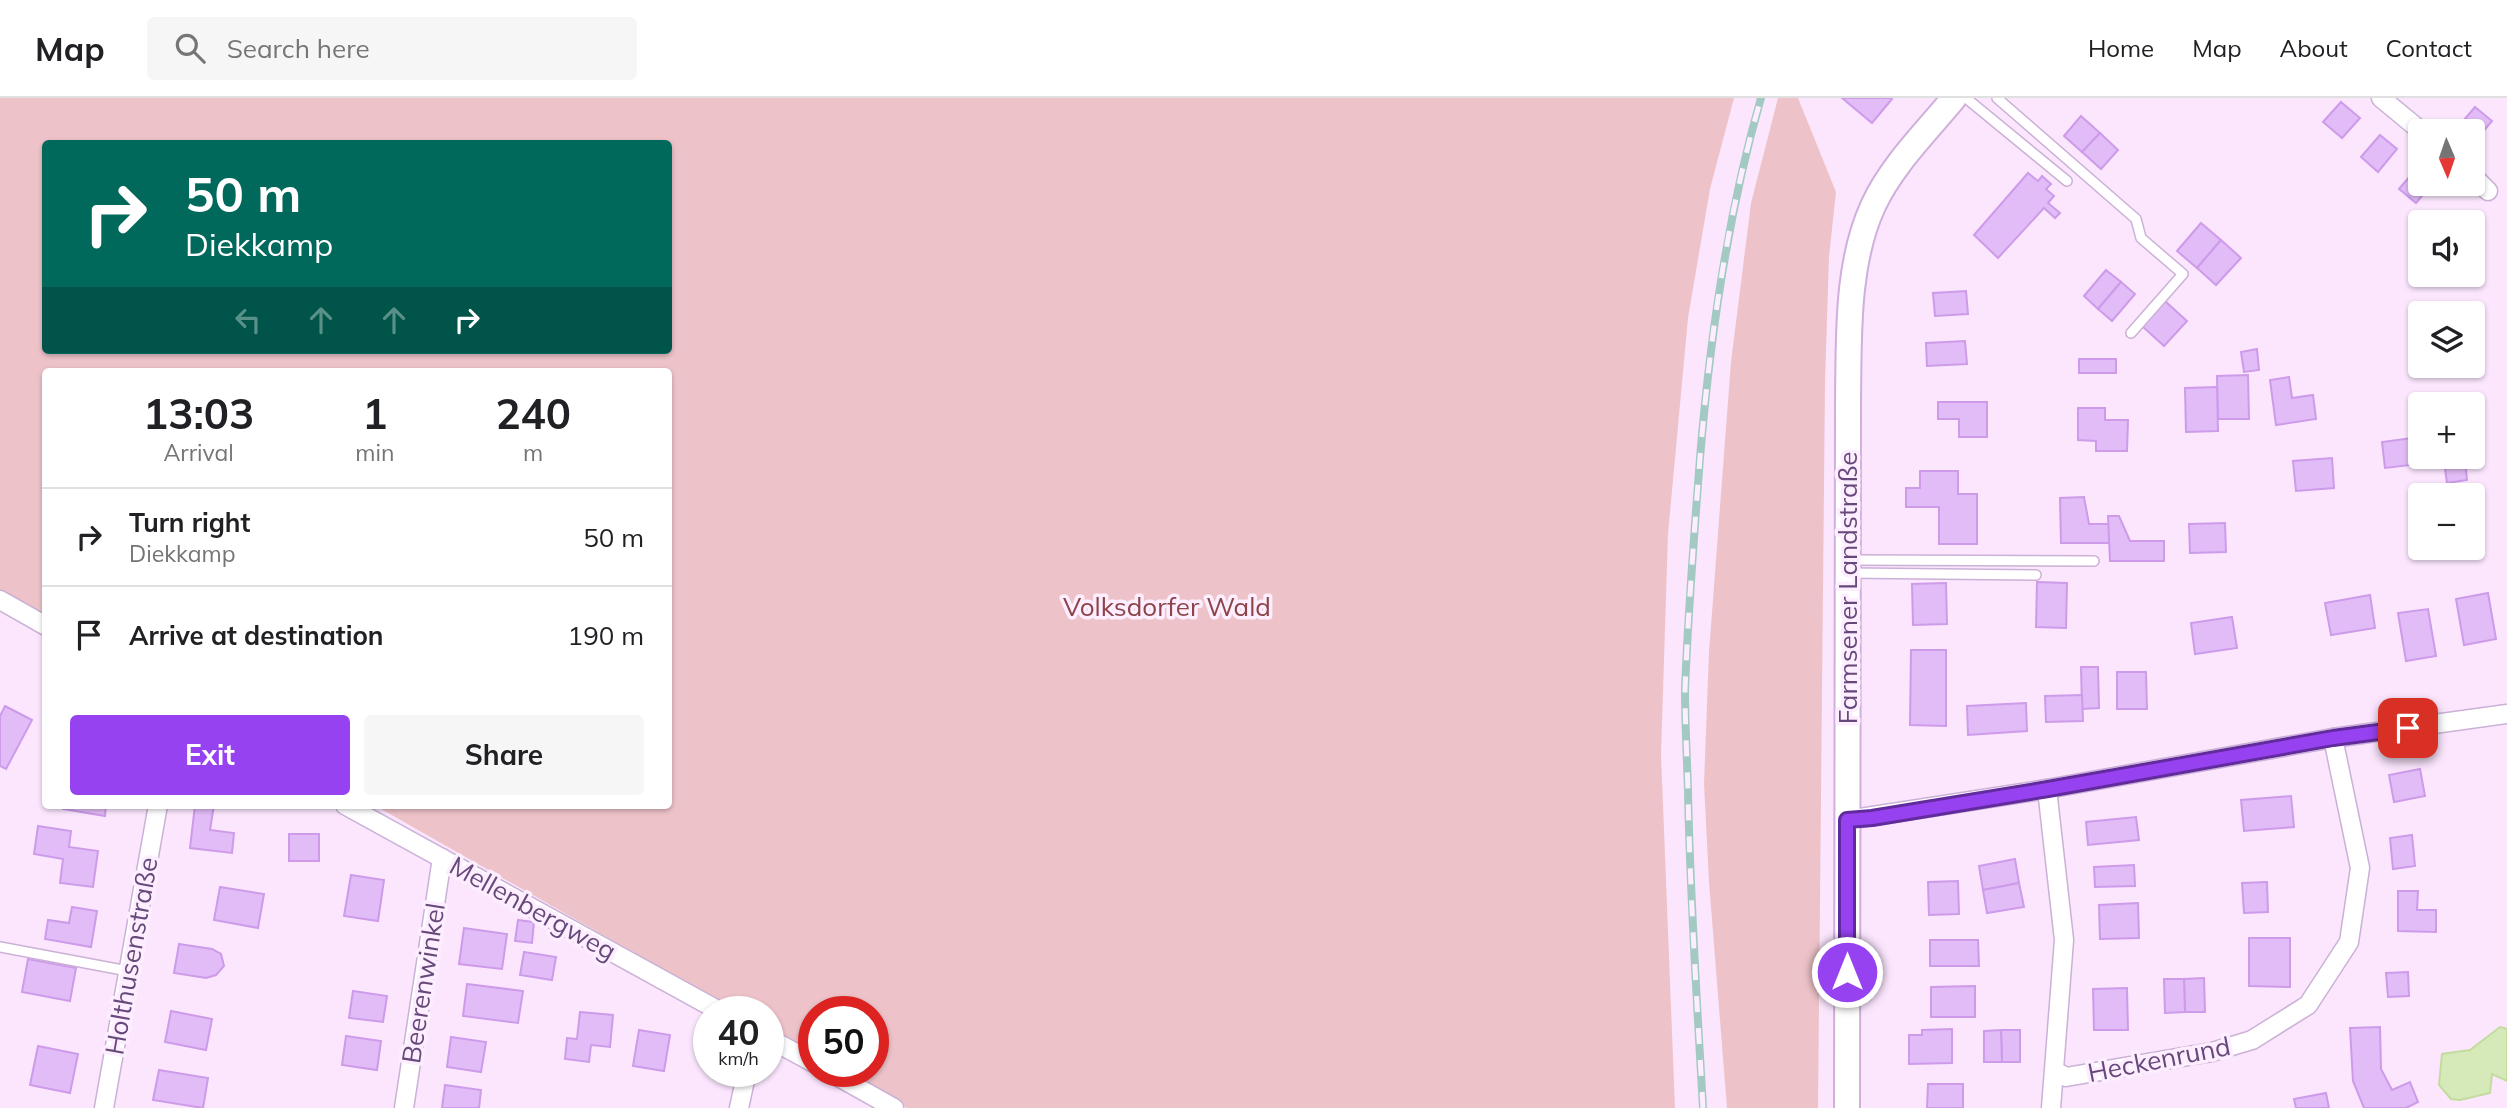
<!DOCTYPE html>
<html lang="en">
<head>
<meta charset="utf-8">
<style>
  :root { --surface:#fff; --page:#f6f6f6; --text:#202124; --muted:#757577; --line:#e0e0e0; --accent:#9742f1 }
  body { margin:0; font-family:Mulish,sans-serif; background:var(--page); color:var(--text); height:100vh; display:flex; flex-direction:column; font-size:26px; white-space:nowrap }
  * { box-sizing:border-box; margin:0 }
  p { font-size:23px; color:var(--muted) }
  .icon { flex:none; width:38px; height:38px; fill:none; stroke:currentColor; stroke-width:2; stroke-linecap:round; stroke-linejoin:round }
  .map { position:relative; flex:1; overflow:hidden }
  .panel { position:absolute; left:42px; top:270px; width:630px; height:441px; display:flex; flex-direction:column; background:var(--surface); border-radius:7px; box-shadow:0 2px 5px #0004 }
  .panel>* { flex:none }
  .top-card { position:absolute; left:42px; top:42px; width:630px; height:214px; border-radius:7px; box-shadow:0 2px 5px #0004; background:#00695c; color:#fff; overflow:hidden }
  .needle { width:46px; rotate:178deg }
  .buttons { position:absolute; left:2408px; top:21px; display:grid; gap:14px }
  .buttons a { display:grid; place-items:center; width:77px; height:77px; border-radius:7px; background:var(--surface); box-shadow:0 2px 5px #0004; font-size:35px }
  .speed { position:absolute; left:693px; top:898px; display:flex; gap:14px; font-size:35px; font-weight:700; text-align:center }
  .speed>* { display:grid; place-content:center; width:91px; height:91px; border-radius:50%; background:var(--surface); box-shadow:0 2px 5px #0004; line-height:1 }
  .speed small { font-size:18px; font-weight:400 }
  .speed .limit { border:10px solid #d22; background:#fff; color:#111 }
  .pin { position:absolute; display:grid; place-items:center; width:60px; height:60px; color:#fff; margin:-30px; border-radius:14px; box-shadow:0 4px 10px #0006 }
  .me { position:absolute; width:77px; margin:-38px; rotate:0deg; stroke-linejoin:round; filter:drop-shadow(0 0 5px #0008) }
  .turn { display:flex; align-items:center; gap:24px; height:147px; padding:0 28px; font-size:32px }
  .turn .icon { width:91px; height:91px; stroke-width:2.5 }
  .turn b { display:block; font-size:49px; line-height:60px }
  .lanes { display:flex; align-items:center; height:66px; padding:0 28px; background:#0003; justify-content:center; gap:35px; direction:ltr }
  .lanes .off { opacity:.35 }
  .eta { display:flex; justify-content:space-evenly; align-items:center; height:119px; text-align:center }
  .eta b { font-size:42px; font-weight:700; line-height:49px }
  .cta { display:flex; gap:14px; margin-top:auto; padding:14px 28px }
  .cta a { flex:1; height:80px; border-radius:7px; background:var(--accent); color:#fff; font-size:28px; font-weight:700; line-height:80px; text-align:center }
  .cta a+a { background:var(--page); color:var(--text) }
  ul { padding:0; list-style:none }
  li { display:flex; align-items:center; gap:21px; height:98px; padding:0 28px; border-top:2px solid var(--line) }
  li div { flex:1 }
  li b { display:block; font-size:26px }
  li em { font-style:normal }
  header { display:flex; align-items:center; gap:42px; box-sizing:border-box; height:98px; padding:0 35px; background:var(--surface); border-bottom:2px solid var(--line) }
  header strong { font-size:33px }
  nav { display:flex; gap:38px; margin-inline-start:auto; font-size:24px }
  .search { width:490px; height:63px; background:var(--page); display:flex; align-items:center; gap:18px; box-sizing:border-box; padding:0 24px; border-radius:7px; color:var(--muted); font-size:26px }
  .map>svg:first-child { display:block }
  .green { fill:#edc3c9; fill-rule:evenodd }
  .water { fill:#d6eab9; stroke:#c3dc9e; stroke-width:2 }
  .building { fill:#e2bcf6; stroke:#cd9bea; stroke-width:2 }
  .lines { fill:none; stroke-linecap:round; stroke-linejoin:round }
  .service-casing { stroke:#cbb1d6; stroke-width:12 }
  .minor-casing { stroke:#cbb1d6; stroke-width:21 }
  .secondary-casing { stroke:#cfafdb; stroke-width:28 }
  .service { stroke:#fff; stroke-width:9 }
  .minor { stroke:#fff; stroke-width:18 }
  .secondary { stroke:#fff; stroke-width:24 }
  .rail-casing { stroke:#a3cac2; stroke-width:8 }
  .rail { stroke:#fdeeff; stroke-width:5; stroke-dasharray:16; stroke-linecap:butt }
  .route-casing { stroke:#622b9d; stroke-width:18 }
  .route { stroke:#9742f1; stroke-width:12 }
  .labels { text-anchor:middle; dominant-baseline:central; stroke-width:7; stroke-linejoin:round; paint-order:stroke }
  .street-label { font-size:26px; fill:#67487a; stroke:#fdeeff }
  .park-label { font-size:26px; fill:#8d4447; stroke:#fdeeff }
</style>
</head>
<body>
<header>
<strong>Map</strong>
<div class="search"><svg class="icon" aria-label="search" viewBox="0 0 24 24"><circle cx="10" cy="10" r="6"/><path d="M15 15l6 6"/></svg>Search here</div>
<nav><a>Home</a><a>Map</a><a>About</a><a>Contact</a></nav>
</header>
<div class="map">
<svg width="2507" height="1010" viewBox="0 0 2507 1010">
  <rect width="100%" height="100%" fill="#fbe6fe"/>
  <!-- green -->
  <g class="green">
    <path d="M0 0H1734L1710 91 1688 220 1668 436 1661 656 1675 1010H907L842 973H873V914H814V957L768 931V914L737 913 374 707H668V273H46L45 520 0 495ZM46 46H668V252H46Z"/>
    <polygon points="1778,0 1798,0 1836,94 1829,159 1825,284 1818,1010 1727,1010 1709,784 1704,686 1709,554 1731,264 1751,105"/>
  </g>
  <!-- water -->
  <polygon class="water" points="2500,929 2507,931 2507,983 2492,976 2490,995 2460,1002 2451,1001 2439,987 2442,956 2470,952"/>
  <!-- building -->
  <g class="building">
    <polygon points="1842,0 1891,0 1892,1 1872,25"/>
    <polygon points="2341,4 2360,20 2342,40 2323,24"/>
    <polygon points="2475,9 2492,23 2474,44 2473,33 2461,33 2457,30"/>
    <polygon points="2081,18 2100,35 2082,54 2064,38"/>
    <polygon points="2100,35 2118,52 2101,71 2082,54"/>
    <polygon points="2380,37 2397,51 2378,74 2361,59"/>
    <polygon points="2417,70 2420,73 2420,86 2432,86 2416,105 2399,91"/>
    <polygon points="2028,75 2038,83 2042,78 2051,86 2046,91 2054,98 2048,105 2060,115 2055,120 2044,110 1998,160 1974,137"/>
    <polygon points="2201,125 2221,142 2197,170 2177,153"/>
    <polygon points="2221,142 2241,160 2216,187 2197,170"/>
    <polygon points="2106,172 2121,184 2098,211 2084,198"/>
    <polygon points="2121,184 2135,196 2112,223 2098,211"/>
    <polygon points="1966,193 1968,216 1935,218 1933,195"/>
    <polygon points="2165,203 2187,223 2164,248 2142,228"/>
    <polygon points="1965,243 1967,266 1927,268 1926,245"/>
    <polygon points="2257,251 2259,272 2244,274 2241,254"/>
    <rect x="2079" y="261" width="37" height="14"/>
    <polygon points="2248,277 2249,321 2218,321 2217,278"/>
    <polygon points="2289,279 2292,300 2313,297 2316,321 2276,327 2270,282"/>
    <polygon points="2217,289 2218,333 2186,334 2185,290"/>
    <polygon points="1938,304 1987,304 1987,339 1959,339 1959,321 1938,321"/>
    <polygon points="2078,310 2105,310 2105,322 2128,322 2127,353 2096,353 2096,343 2078,342"/>
    <polygon points="2473,332 2476,332 2479,358 2473,359"/>
    <polygon points="2420,339 2420,359 2473,359 2465,360 2467,382 2447,385 2444,363 2385,370 2382,344"/>
    <polygon points="2332,360 2334,390 2296,393 2293,363"/>
    <polygon points="1920,373 1958,373 1958,396 1977,396 1977,446 1939,446 1939,409 1906,409 1906,390 1920,390"/>
    <polygon points="2084,399 2089,426 2109,426 2109,445 2061,445 2060,400"/>
    <polygon points="2108,418 2119,418 2130,443 2164,443 2164,463 2110,463"/>
    <polygon points="2225,425 2226,454 2190,455 2189,426"/>
    <polygon points="2037,484 2067,485 2066,530 2036,529"/>
    <polygon points="1946,485 1947,526 1913,527 1912,486"/>
    <polygon points="2488,495 2496,541 2464,547 2456,501"/>
    <polygon points="2370,497 2375,530 2331,537 2325,505"/>
    <polygon points="2428,511 2436,558 2406,563 2398,515"/>
    <polygon points="2232,519 2237,550 2195,556 2191,525"/>
    <polygon points="1911,552 1946,552 1946,628 1910,627"/>
    <polygon points="2081,569 2098,569 2099,610 2082,611"/>
    <polygon points="2117,574 2146,574 2147,611 2117,611"/>
    <polygon points="2082,597 2083,623 2046,624 2045,598"/>
    <polygon points="2026,605 2027,633 1968,637 1967,608"/>
    <polygon points="5,608 32,622 6,671 0,668 0,618"/>
    <polygon points="2420,671 2425,698 2394,704 2389,677"/>
    <polygon points="2291,698 2294,729 2244,733 2241,702"/>
    <polygon points="63,707 106,707 105,718 63,711"/>
    <polygon points="195,707 214,707 210,732 234,735 232,755 190,750"/>
    <polygon points="2136,719 2139,742 2088,747 2086,724"/>
    <polygon points="38,728 71,733 69,749 98,753 93,789 60,785 63,761 34,756"/>
    <rect x="289" y="736" width="30" height="27"/>
    <polygon points="2412,737 2415,768 2393,771 2390,740"/>
    <polygon points="2015,761 2019,785 1983,792 1979,768"/>
    <polygon points="2134,767 2135,788 2095,789 2094,769"/>
    <polygon points="351,777 384,782 378,823 344,818"/>
    <polygon points="1958,783 1959,816 1929,817 1928,784"/>
    <polygon points="2267,784 2268,814 2244,815 2242,785"/>
    <polygon points="2019,785 2024,809 1987,815 1983,792"/>
    <polygon points="220,789 264,796 258,830 214,822"/>
    <polygon points="2398,793 2418,793 2417,812 2436,812 2436,834 2398,833"/>
    <polygon points="2138,805 2139,840 2100,841 2099,807"/>
    <polygon points="72,809 97,813 91,849 45,841 48,822 69,825"/>
    <polygon points="518,822 534,824 532,845 515,843"/>
    <polygon points="464,830 507,836 502,871 459,866"/>
    <polygon points="2249,840 2290,840 2290,889 2249,888"/>
    <polygon points="1930,842 1978,842 1979,868 1930,868"/>
    <polygon points="179,846 212,851 221,856 224,868 216,877 206,880 174,875"/>
    <polygon points="524,854 556,859 552,882 520,877"/>
    <polygon points="28,861 76,870 70,903 22,894"/>
    <polygon points="2408,874 2409,898 2388,899 2386,875"/>
    <polygon points="2204,880 2205,914 2185,914 2184,881"/>
    <polygon points="2164,881 2184,881 2185,914 2165,915"/>
    <polygon points="467,886 523,893 518,925 463,918"/>
    <polygon points="1975,888 1975,919 1931,919 1931,889"/>
    <polygon points="2127,890 2128,932 2094,932 2093,891"/>
    <polygon points="353,893 387,898 383,924 349,920"/>
    <polygon points="171,913 212,921 206,952 165,944"/>
    <polygon points="580,914 613,917 610,949 591,947 589,964 565,961 567,940 577,941"/>
    <polygon points="2380,929 2381,971 2392,992 2410,984 2418,1004 2406,1010 2364,1010 2353,983 2350,930"/>
    <polygon points="1952,931 1952,965 1909,966 1909,937 1922,937 1922,932"/>
    <polygon points="639,932 670,937 664,973 633,968"/>
    <polygon points="2001,932 2020,932 2020,964 2002,964"/>
    <polygon points="2001,932 2002,964 1984,964 1984,933"/>
    <polygon points="346,938 381,943 377,972 342,967"/>
    <polygon points="451,939 486,944 481,974 447,969"/>
    <polygon points="38,948 78,956 70,995 30,987"/>
    <polygon points="159,972 208,980 203,1010 153,1002"/>
    <polygon points="1928,986 1963,986 1963,1010 1927,1010"/>
    <polygon points="445,987 481,992 479,1010 442,1010"/>
    <polygon points="2326,995 2329,1010 2296,1010 2294,1001"/>
  </g>
  <g class="lines">
    <defs>
      <g id="service">
        <polyline points="1966,0 2067,83"/>
        <polyline points="1997,0 2136,121 2141,140 2183,176 2131,235"/>
        <polyline points="1851,462 2094,463"/>
        <polyline points="1849,475 2036,477"/>
        <polyline points="0,849 128,873"/>
      </g>
      <g id="minor">
        <polyline points="2381,0 2421,33"/>
        <polyline points="2473,78 2488,93"/>
        <polyline points="0,502 46,528"/>
        <polyline points="2047,691 2064,842 2051,1010"/>
        <polyline points="345,707 721,914"/>
        <polyline points="1847,722 2047,691 2333,640 2507,616"/>
        <polyline points="768,940 814,965"/>
        <polyline points="828,973 894,1010"/>
        <polyline points="2055,973 2066,979 2212,954 2252,942 2308,907 2349,844 2360,770 2333,640"/>
        <polyline points="104,1010 158,707"/>
        <polyline points="404,1010 442,760"/>
        <polyline points="739,1010 747,973"/>
      </g>
      <path id="secondary" d="M1847 1010 1848 304C1849 240 1846 167 1873 108 1891 68 1927 33 1954 0"/>
    </defs>
    <!-- service casing -->
    <use href="#service" class="service-casing"/>
    <!-- minor casing -->
    <use href="#minor" class="minor-casing"/>
    <!-- secondary casing -->
    <use href="#secondary" class="secondary-casing"/>
    <!-- service -->
    <use href="#service" class="service"/>
    <!-- minor -->
    <use href="#minor" class="minor"/>
    <!-- secondary -->
    <use href="#secondary" class="secondary"/>
    <defs>
      <path id="rail" d="M1703 1010C1697 904 1690 799 1688 693 1687 659 1685 625 1685 592 1688 515 1694 437 1700 360 1710 238 1727 118 1761 0"/>
    </defs>
    <!-- rail casing -->
    <use href="#rail" class="rail-casing"/>
    <!-- rail -->
    <use href="#rail" class="rail"/>
  </g>
  <g class="lines">
    <defs>
      <polyline id="route" points="1847,874 1847,722 1872,720 2048,691 2333,640 2408,630"/>
    </defs>
    <!-- route casing -->
    <use href="#route" class="route-casing"/>
    <!-- route -->
    <use href="#route" class="route"/>
  </g>
  <g class="labels">
    <!-- street labels -->
    <g class="street-label">
      <text transform="translate(1847 490) rotate(-90)">Farmsener Landstraße</text>
      <text transform="translate(533 810) rotate(29)">Mellenbergweg</text>
      <text transform="translate(131 858) rotate(-80)">Holthusenstraße</text>
      <text transform="translate(423 885) rotate(-81)">Beerenwinkel</text>
      <text transform="translate(2159 961) rotate(-11)">Heckenrund</text>
    </g>
    <!-- park labels -->
    <g class="park-label">
      <text x="1167" y="508">Volksdorfer Wald</text>
    </g>
  </g>
</svg>
<div class="buttons">
<a><svg class="needle" viewBox="-14 -14 28 28"><path d="M0-13l5 13h-10z" fill="#e53935"/><path d="M0 13l5-13h-10z" fill="#757577"/></svg></a>
<a><svg class="icon" aria-label="sound" viewBox="0 0 24 24"><path d="M4 9h4l5-4v14l-5-4H4zM17 9q2 3 0 6"/></svg></a>
<a><svg class="icon" aria-label="layers" viewBox="0 0 24 24"><path d="M12 4l9 5-9 5-9-5zM3 14l9 5 9-5"/></svg></a>
<a>+</a>
<a>−</a>
</div>
<div class="speed"><div>40<small>km/h</small></div><div class="limit">50</div></div>
<div class="pin" style="left:2408px;top:630px;background:#d93025"><svg class="icon" aria-label="arrive" viewBox="0 0 24 24"><path d="M6 21V4h12l-3 4 3 4H6"/></svg></div>
<svg class="me" style="left:1847px;top:874px" viewBox="-20 -20 40 40"><circle r="17" fill="#9742f1" stroke="#fff" stroke-width="3"/><path d="M0-11L8 9 0 5-8 9z" fill="#fff"/></svg>
<div class="top-card">
<div class="turn"><svg class="icon" aria-label="right" viewBox="0 0 24 24"><path d="M7 20v-9h11M14 6l5 5-5 5"/></svg><div><b>50 m</b>Diekkamp</div></div>
<div class="lanes"><svg class="icon off" aria-label="left" viewBox="0 0 24 24"><path d="M17 20v-9H6M10 6l-5 5 5 5"/></svg><svg class="icon off" aria-label="ahead" viewBox="0 0 24 24"><path d="M12 20V5M6 11l6-6 6 6"/></svg><svg class="icon off" aria-label="ahead" viewBox="0 0 24 24"><path d="M12 20V5M6 11l6-6 6 6"/></svg><svg class="icon" aria-label="right" viewBox="0 0 24 24"><path d="M7 20v-9h11M14 6l5 5-5 5"/></svg></div>
</div>
<section class="panel">
<div class="eta">
<div><b>13:03</b><p>Arrival</p></div>
<div><b>1</b><p>min</p></div>
<div><b>240</b><p>m</p></div>
</div>
<ul>
<li><svg class="icon" aria-label="right" viewBox="0 0 24 24"><path d="M7 20v-9h11M14 6l5 5-5 5"/></svg><div><b>Turn right</b><p>Diekkamp</p></div><em>50 m</em></li>
<li><svg class="icon" aria-label="arrive" viewBox="0 0 24 24"><path d="M6 21V4h12l-3 4 3 4H6"/></svg><div><b>Arrive at destination</b></div><em>190 m</em></li>
</ul>
<div class="cta"><a>Exit</a><a>Share</a></div>
</section>
</div>
</body>
</html>
